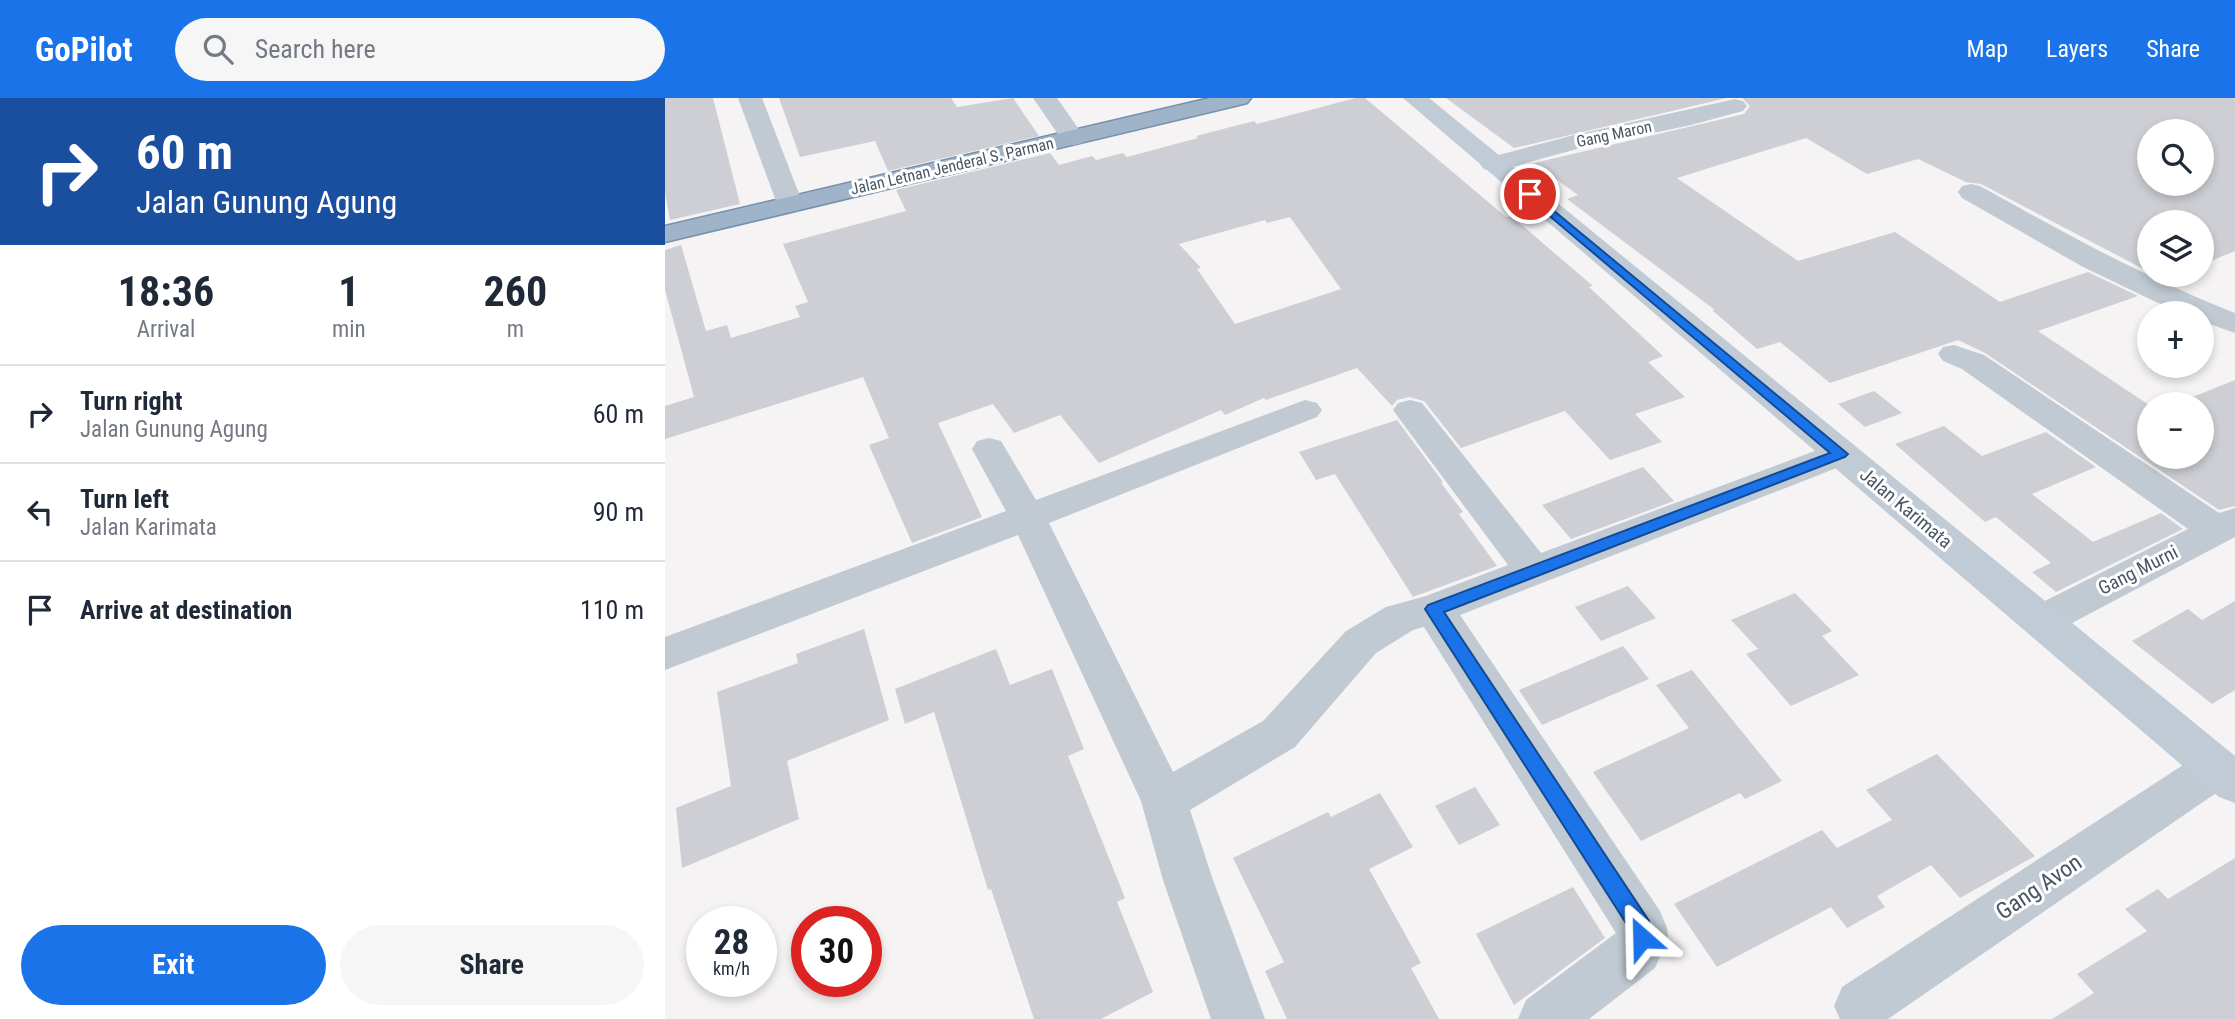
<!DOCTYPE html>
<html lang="en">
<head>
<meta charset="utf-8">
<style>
  :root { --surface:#fff; --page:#f6f6f7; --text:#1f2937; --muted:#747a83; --line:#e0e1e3; --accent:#1a73e8 }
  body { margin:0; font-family:"Roboto Condensed",sans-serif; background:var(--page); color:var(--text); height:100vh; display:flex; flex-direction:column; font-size:26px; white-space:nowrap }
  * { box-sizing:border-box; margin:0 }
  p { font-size:23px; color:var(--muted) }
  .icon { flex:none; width:38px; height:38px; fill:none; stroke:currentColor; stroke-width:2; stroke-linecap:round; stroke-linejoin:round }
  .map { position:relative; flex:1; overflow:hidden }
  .drawer { display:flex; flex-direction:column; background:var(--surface); width:665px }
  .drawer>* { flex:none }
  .banner { background:#1a4fa0; color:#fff; overflow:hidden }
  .tools { position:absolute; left:1472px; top:21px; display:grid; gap:14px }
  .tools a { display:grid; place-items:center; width:77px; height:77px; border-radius:50%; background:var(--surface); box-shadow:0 4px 10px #0003; font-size:35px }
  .speed { position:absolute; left:21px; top:808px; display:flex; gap:14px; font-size:35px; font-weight:700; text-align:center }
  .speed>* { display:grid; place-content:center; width:91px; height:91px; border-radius:50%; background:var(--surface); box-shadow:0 4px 10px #0003; line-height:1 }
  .speed small { font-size:18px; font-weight:400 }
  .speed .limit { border:10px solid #d22; background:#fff; color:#111 }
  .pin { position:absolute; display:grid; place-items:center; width:60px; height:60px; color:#fff; margin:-30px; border:4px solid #fff; border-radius:50%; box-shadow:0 2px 7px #0007 }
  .me { position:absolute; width:77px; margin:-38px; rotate:335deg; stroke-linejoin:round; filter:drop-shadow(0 0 5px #0008) }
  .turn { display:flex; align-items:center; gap:24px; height:147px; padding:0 21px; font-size:32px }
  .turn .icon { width:91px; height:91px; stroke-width:2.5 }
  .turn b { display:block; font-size:49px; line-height:60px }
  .eta { display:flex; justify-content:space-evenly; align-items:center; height:119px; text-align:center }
  .eta b { font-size:42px; font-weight:700; line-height:49px }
  .action { display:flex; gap:14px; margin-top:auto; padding:14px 21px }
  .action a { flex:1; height:80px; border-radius:42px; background:var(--accent); color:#fff; font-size:28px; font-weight:700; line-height:80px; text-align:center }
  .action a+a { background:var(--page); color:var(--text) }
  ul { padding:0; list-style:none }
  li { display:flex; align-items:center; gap:21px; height:98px; padding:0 21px; border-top:2px solid var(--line) }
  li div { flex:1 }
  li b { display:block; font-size:26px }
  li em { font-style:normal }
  header { display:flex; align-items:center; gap:42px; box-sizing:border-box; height:98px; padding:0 35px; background:var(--accent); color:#fff }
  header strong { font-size:33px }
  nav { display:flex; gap:38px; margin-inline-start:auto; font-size:24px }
  .search { width:490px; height:63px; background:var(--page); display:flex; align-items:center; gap:18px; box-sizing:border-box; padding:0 24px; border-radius:38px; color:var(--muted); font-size:26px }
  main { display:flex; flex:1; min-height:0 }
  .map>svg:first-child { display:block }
  .building { fill:#cdcfd5; fill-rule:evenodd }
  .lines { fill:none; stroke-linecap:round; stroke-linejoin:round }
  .trunk-casing { stroke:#7690ad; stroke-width:3 }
  .minor { fill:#c1cad2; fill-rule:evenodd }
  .secondary { fill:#c1cbd6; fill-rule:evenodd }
  .trunk { fill:#9fb4c9; fill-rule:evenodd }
  .route { fill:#1a73e8; stroke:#114b97; stroke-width:2 }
  .labels { text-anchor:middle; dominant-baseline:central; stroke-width:6; stroke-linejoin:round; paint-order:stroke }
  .far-street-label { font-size:16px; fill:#4a5661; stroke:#fff }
  .street-label { font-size:19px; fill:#4a5661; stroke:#fff }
  .near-street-label { font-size:23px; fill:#4a5661; stroke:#fff }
</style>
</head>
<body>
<header>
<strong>GoPilot</strong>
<div class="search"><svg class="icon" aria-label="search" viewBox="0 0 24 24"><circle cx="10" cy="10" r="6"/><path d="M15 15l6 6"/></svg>Search here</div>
<nav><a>Map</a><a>Layers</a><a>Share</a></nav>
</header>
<main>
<section class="drawer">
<div class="banner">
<div class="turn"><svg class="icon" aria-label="right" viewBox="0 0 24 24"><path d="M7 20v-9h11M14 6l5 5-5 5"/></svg><div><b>60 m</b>Jalan Gunung Agung</div></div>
</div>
<div class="eta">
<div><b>18:36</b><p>Arrival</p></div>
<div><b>1</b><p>min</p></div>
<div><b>260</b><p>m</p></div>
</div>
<ul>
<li><svg class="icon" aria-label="right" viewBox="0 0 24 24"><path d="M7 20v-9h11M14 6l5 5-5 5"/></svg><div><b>Turn right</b><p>Jalan Gunung Agung</p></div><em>60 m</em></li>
<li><svg class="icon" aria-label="left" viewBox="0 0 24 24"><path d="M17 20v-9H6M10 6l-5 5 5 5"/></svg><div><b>Turn left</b><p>Jalan Karimata</p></div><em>90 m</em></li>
<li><svg class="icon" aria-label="arrive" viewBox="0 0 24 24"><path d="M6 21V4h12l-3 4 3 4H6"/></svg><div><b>Arrive at destination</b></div><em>110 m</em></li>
</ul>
<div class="action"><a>Exit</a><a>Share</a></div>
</section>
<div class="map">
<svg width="1570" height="921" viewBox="0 0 1570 921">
  <rect width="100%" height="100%" fill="#f5f3f3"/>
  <!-- building -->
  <g class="building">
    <polygon points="0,0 48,0 75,106 5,122 0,94"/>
    <polygon points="114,0 286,0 292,9 348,0 374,38 223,73 210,43 135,59"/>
    <path d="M691 0H700L841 119 846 118 928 188 924 189 998 258 983 264 1020 299 970 316 997 344 945 362 900 313 796 350 759 303 744 299 732 302 727 308 692 270 601 302 599 300 560 317 556 312 434 365 395 317 349 335 328 306 273 325 317 419 247 445 204 347 224 340 198 279 0 341V308L29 299 0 192V152L16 147 41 233 62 227 66 240 135 219 130 208 143 204 118 146 241 113 231 92 385 55 394 67 427 58 431 62 458 55 462 59 533 40 531 38 589 23 592 26ZM625 119 676 191 570 226 532 171 536 170 514 146 600 122 602 125Z"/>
    <polygon points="781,0 1062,0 849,50"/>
    <path d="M1077 0H1570V153L1536 167V124H1484V174L1316 86 1301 84 1253 61 1202 76 1141 40 1012 80 1133 163 1230 134 1335 204 1423 174 1473 198 1373 233 1484 307V359H1536V306H1510L1570 282V408L1554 412 1320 255 1293 242 1165 285 1115 244 1092 251 1047 212H1050L902 101 913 97 869 65 1079 16 1085 8ZM1484 33H1536V86H1484Z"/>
    <polygon points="1209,293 1237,315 1200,329 1173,306"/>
    <polygon points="732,322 778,384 776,385 798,414 794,416 832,468 748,499 670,376 651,382 634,354"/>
    <polygon points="1279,328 1317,358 1381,334 1431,369 1367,396 1428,444 1496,415 1518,431 1391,494 1367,474 1386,465 1331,419 1320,424 1230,346"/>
    <polygon points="978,369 1009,403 906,441 877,407"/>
    <polygon points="963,488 991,520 936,543 910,509"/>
    <polygon points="1130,495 1167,533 1157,538 1194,577 1126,608 1081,556 1093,551 1066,522"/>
    <polygon points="1570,503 1570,592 1547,606 1467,543 1523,511 1537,522"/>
    <polygon points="199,531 224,622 122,663 134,721 17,770 11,710 66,688 52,594 133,565 131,556"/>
    <polygon points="958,548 984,581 877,627 854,592"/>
    <polygon points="331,551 345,587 387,571 419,651 403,658 460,800 452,804 488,894 436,921 369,921 326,791 323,792 269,614 240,626 230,591"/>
    <polygon points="1027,572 1117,683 1080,701 1075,695 976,743 928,674 1024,630 991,587"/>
    <polygon points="1272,656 1370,758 1295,800 1266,767 1212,798 1220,809 1182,830 1166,809 1052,869 1009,806 1157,732 1172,750 1227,722 1201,692"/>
    <polygon points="810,689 835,727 794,747 770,708"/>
    <polygon points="715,695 748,749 704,771 756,865 746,870 774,921 622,921 600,873 619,864 568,760 663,714 666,719"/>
    <polygon points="1570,760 1570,921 1387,921 1429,895 1412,876 1482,833 1460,811 1493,791 1503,801"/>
    <polygon points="908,789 940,840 849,907 811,836"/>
  </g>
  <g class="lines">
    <defs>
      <polygon id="trunk" points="545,0 586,0 582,5 574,7 0,144 0,128"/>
    </defs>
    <!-- trunk casing -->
    <use href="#trunk" class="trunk-casing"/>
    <!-- minor -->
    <g class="minor">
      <polygon points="73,0 97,0 138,106 134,112 125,114 116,112 112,106"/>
      <polygon points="368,0 392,0 420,40 417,45 408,47 399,45"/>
      <polygon points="1070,1 1078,3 1082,8 1078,13 1026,27 912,51 828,74 819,71 815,66 819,61 909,37"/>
      <path d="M1306 86 1315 88C1399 135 1481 180 1570 215V235L1536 223V215H1517L1491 204 1418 169 1297 100 1293 94 1297 88Z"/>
      <polygon points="1289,247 1319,257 1554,415 1570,410 1570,439 1390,534 1376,538 1362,534 1356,523 1362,512 1523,431 1297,271 1278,263 1273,256 1278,249"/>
      <polygon points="640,302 652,305 657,312 652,319 384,425 508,674 598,623 681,533 721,509 761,498 843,467 733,319 728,312 733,305 745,302 757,305 876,455 1163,348 1175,345 1187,348 1192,356 1187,364 795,517 995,813 1002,830 1003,840 990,870 924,921 853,921 861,902 951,835 759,529 748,532 711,555 630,649 525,712 548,782 600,921 546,921 498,782 476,703 353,437 0,572 0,539 341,413 307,351 312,343 324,340 336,343 371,402"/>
      <polygon points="1551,651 1567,656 1570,662 1567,684 1223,921 1175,921 1169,908 1177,889 1535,656"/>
    </g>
    <!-- secondary -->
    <polygon class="secondary" points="738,0 764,0 1570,658 1570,705 1554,699"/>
    <!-- trunk -->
    <use href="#trunk" class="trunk"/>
  </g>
  <!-- route -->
  <polygon class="route" points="865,93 1183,356 1180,359 779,514 984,823 987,840 984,847 977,850 969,847 966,833 760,511 763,507 1165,355 861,98 859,96"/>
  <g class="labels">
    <!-- far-street labels -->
    <g class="far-street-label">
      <text transform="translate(949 36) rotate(-12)">Gang Maron</text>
      <text transform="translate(287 68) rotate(-13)">Jalan Letnan Jenderal S. Parman</text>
    </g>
    <!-- street labels -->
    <g class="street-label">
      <text transform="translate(1241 410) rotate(40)">Jalan Karimata</text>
      <text transform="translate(1473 472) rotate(-27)">Gang Murni</text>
    </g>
    <!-- near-street labels -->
    <g class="near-street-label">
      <text transform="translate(1374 789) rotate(-34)">Gang Avon</text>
    </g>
  </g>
</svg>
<div class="tools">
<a><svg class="icon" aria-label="search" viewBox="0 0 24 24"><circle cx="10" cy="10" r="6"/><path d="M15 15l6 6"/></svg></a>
<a><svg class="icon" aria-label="layers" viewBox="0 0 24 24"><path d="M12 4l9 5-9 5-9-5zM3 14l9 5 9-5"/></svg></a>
<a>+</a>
<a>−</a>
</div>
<div class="speed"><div>28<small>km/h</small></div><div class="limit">30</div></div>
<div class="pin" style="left:865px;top:96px;background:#d93025"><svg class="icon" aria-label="arrive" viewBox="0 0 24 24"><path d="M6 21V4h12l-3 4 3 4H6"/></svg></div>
<svg class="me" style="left:977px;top:840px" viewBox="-20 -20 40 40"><path d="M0-17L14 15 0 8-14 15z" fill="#1a73e8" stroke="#fff" stroke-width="4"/></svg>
</div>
</main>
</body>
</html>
